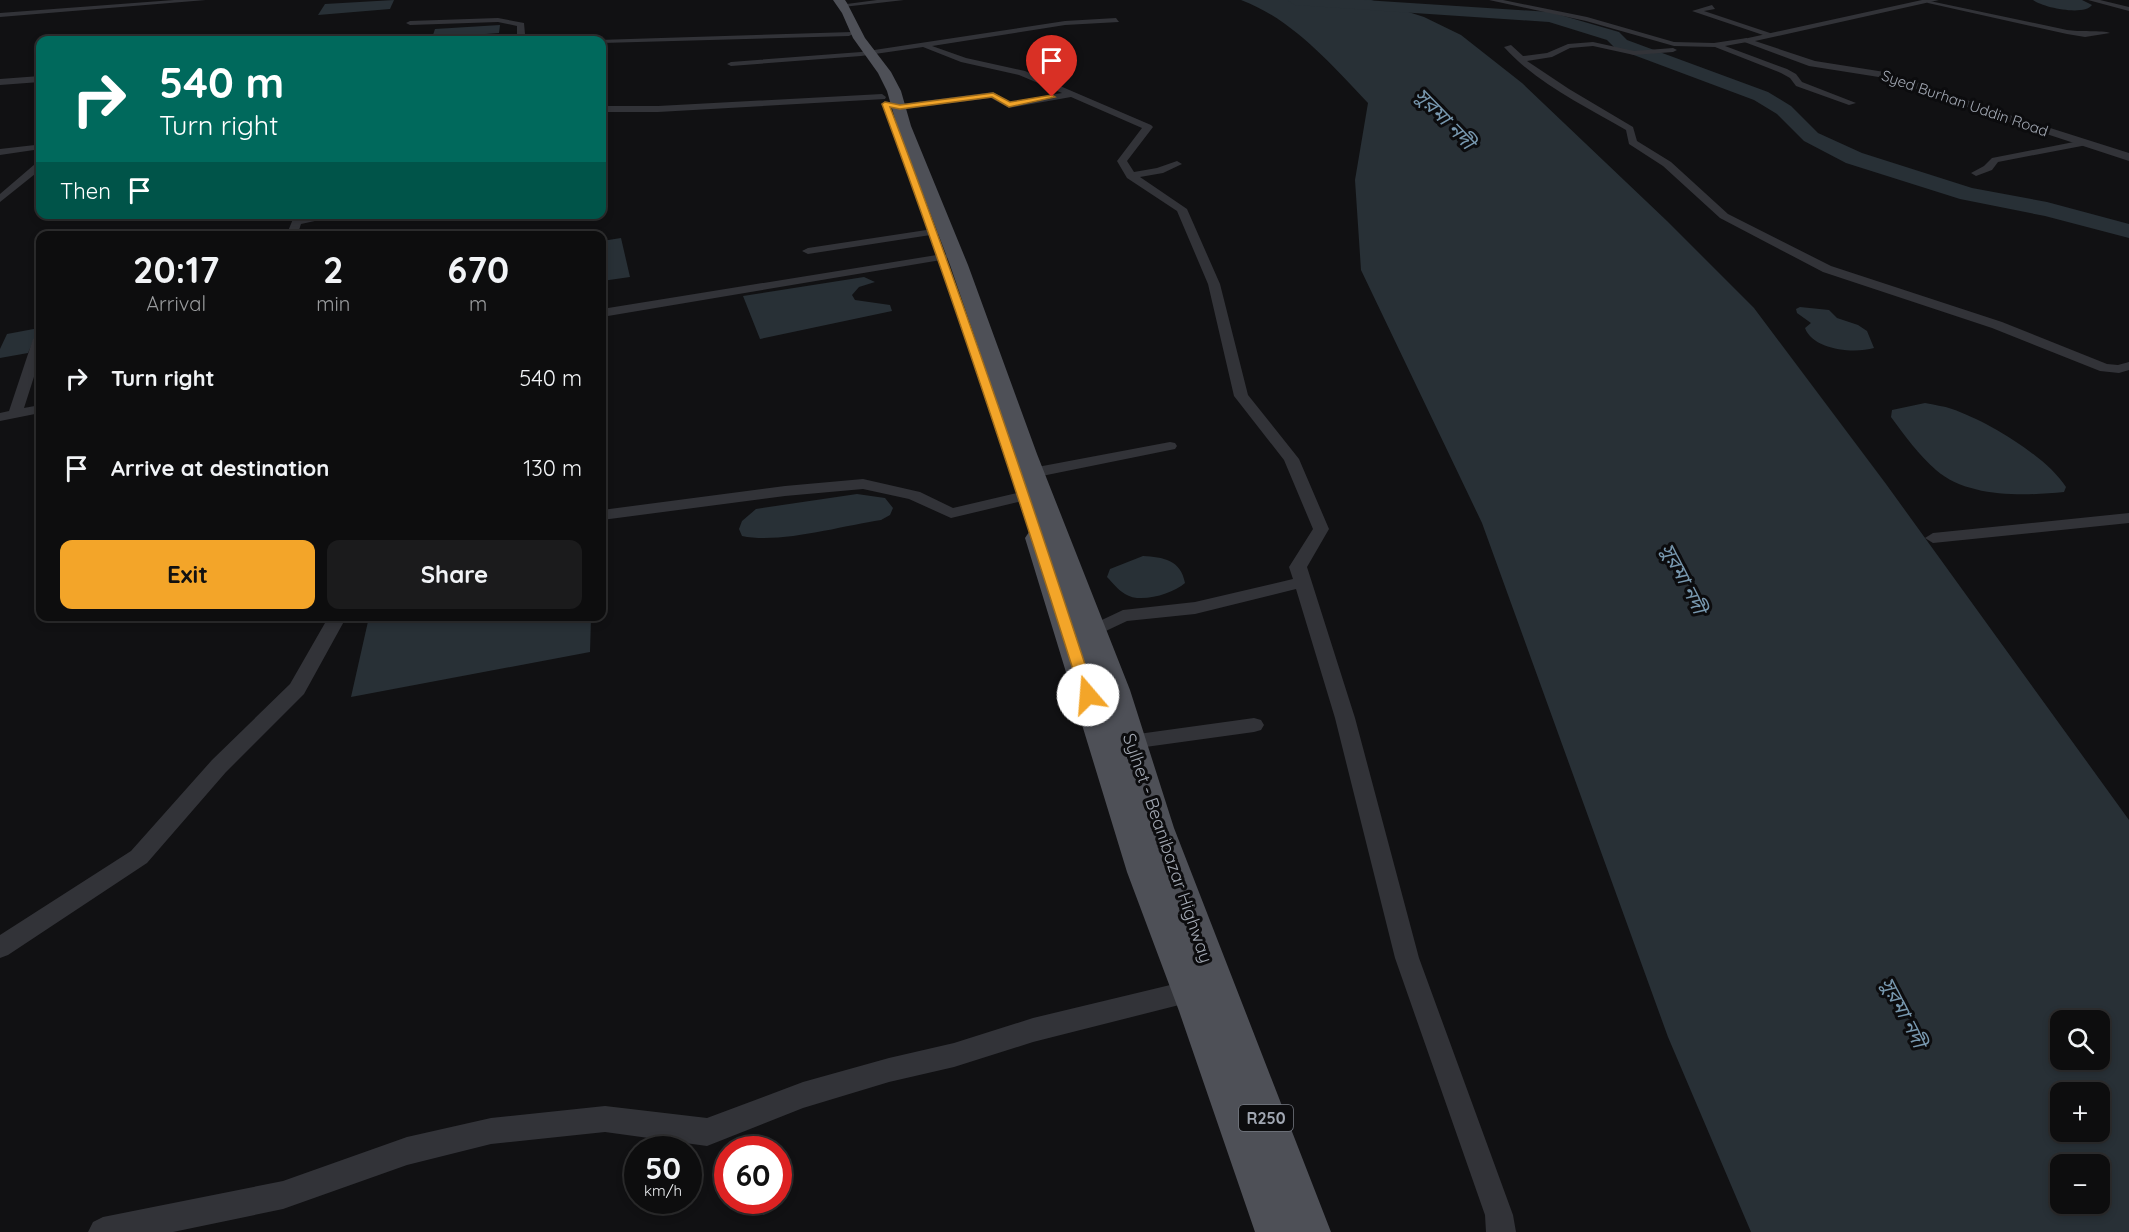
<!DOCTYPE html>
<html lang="en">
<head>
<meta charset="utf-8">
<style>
  :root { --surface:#0d0d0e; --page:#1b1b1c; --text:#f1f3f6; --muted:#9a9c9e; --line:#2d2d2e; --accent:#f3a529 }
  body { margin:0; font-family:Quicksand,"Noto Sans Bengali",sans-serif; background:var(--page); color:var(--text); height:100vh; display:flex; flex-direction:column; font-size:22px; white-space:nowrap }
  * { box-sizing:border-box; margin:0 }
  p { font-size:20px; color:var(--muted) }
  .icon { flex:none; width:33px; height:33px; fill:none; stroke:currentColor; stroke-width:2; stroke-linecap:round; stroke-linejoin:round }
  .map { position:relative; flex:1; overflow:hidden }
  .details { position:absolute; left:36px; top:231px; width:570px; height:390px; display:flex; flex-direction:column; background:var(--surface); border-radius:12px; box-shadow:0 3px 9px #0003,0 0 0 2px var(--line) }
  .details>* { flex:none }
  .top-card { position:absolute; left:36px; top:36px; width:570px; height:183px; border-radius:12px; box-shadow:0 3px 9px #0003,0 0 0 2px var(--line); background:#00695c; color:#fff; overflow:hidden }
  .controls { position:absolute; left:2050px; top:1010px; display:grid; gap:12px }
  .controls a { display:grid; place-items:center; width:60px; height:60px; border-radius:12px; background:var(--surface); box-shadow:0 3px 9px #0003,0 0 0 2px var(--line); font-size:30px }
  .speed { position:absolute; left:624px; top:1136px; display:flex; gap:12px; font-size:30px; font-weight:700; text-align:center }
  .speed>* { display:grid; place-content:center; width:78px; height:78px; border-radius:50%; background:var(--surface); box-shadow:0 3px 9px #0003,0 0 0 2px var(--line); line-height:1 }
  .speed small { font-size:15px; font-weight:400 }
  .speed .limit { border:9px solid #d22; background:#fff; color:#111 }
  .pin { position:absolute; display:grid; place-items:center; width:51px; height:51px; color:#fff; margin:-62px -26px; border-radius:50% 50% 50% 0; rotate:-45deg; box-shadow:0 0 6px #0007 }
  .pin .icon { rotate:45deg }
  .me { position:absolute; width:66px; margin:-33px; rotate:342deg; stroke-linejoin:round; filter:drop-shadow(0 0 4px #0008) }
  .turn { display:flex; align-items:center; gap:21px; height:126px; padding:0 24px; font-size:27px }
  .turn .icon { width:78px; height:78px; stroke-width:2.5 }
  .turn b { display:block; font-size:42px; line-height:51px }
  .then { display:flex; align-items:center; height:57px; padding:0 24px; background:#0003; gap:12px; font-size:22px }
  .eta { display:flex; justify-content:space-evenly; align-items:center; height:102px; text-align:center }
  .eta b { font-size:36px; font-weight:700; line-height:42px }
  .button { display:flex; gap:12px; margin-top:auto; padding:12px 24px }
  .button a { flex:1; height:69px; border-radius:12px; background:var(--accent); color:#111; font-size:24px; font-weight:700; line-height:69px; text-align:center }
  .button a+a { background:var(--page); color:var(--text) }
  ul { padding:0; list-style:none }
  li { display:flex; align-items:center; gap:18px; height:90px; padding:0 24px }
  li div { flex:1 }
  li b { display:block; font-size:22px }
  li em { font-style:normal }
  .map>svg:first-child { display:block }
  .water { fill:#283036; fill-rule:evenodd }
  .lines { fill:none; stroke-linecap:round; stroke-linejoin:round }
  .river { fill:#283036; fill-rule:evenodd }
  .minor { fill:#323338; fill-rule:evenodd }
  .tertiary { fill:#323338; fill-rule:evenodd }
  .primary { fill:#4e5057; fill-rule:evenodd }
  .route { fill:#f3a529; stroke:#9e6b1b; stroke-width:1.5 }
  .labels { text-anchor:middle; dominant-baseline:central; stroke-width:6; stroke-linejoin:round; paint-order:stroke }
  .far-street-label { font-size:15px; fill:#a2a8b3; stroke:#0c0c0e }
  .shield { fill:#0c0c0e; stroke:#757982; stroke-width:1.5 }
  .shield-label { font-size:16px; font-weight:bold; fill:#a2a8b3 }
  .street-label { font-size:18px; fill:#a2a8b3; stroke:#0c0c0e }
  .water-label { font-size:20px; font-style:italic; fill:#7898af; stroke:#0c0c0e }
</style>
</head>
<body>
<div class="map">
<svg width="2129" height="1232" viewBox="0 0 2129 1232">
  <rect width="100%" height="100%" fill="#111113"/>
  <!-- water -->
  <g class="water">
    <polygon points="394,0 390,9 318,15 325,4"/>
    <path d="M1241 0H1371L1424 17 1461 35 1522 83 1667 221 1754 308 1886 484 2129 820V1232H1751L1668 1037 1482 523 1361 270 1355 180 1368 103C1331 64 1292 19 1241 0ZM2061 1020H2100V1059H2061ZM2061 1092H2100V1131H2061ZM2061 1164H2100V1203H2061Z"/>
    <path d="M2033 0H2082L2092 5C2084 16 2044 8 2033 0Z"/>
    <polygon points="500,25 499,33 432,38 435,29"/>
    <polygon points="621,238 630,277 602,281 602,241"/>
    <polygon points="864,277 875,282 859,287 852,295 855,300 890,305 892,311 760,339 743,296"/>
    <path d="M1800 307 1829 310 1837 318 1858 325 1867 331 1874 348C1854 354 1813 350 1805 328L1811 323 1797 313 1796 309Z"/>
    <polygon points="39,328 28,353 0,358 0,349 7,334"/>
    <path d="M1925 403C1934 405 1944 406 1952 409 1987 421 2046 456 2066 487L2064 492C2024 496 1968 498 1936 470 1919 455 1904 435 1891 417L1892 410Z"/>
    <path d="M857 494 885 498 893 508 890 515 881 520C841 526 780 544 742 536L739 529 742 521 756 509Z"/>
    <path d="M1143 556C1163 557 1181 560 1185 583 1172 594 1140 604 1125 594 1118 590 1113 583 1107 577L1110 569Z"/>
    <polygon points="369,617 591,617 590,652 351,697"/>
  </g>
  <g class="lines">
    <!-- river -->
    <polygon class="river" points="1287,0 1364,0 1550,12 1619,32 1627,40 1768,92 1791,106 1818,133 1862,153 1972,188 2047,202 2129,224 2129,238 2045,216 1960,199 1846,163 1804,141 1777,114 1754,100 1615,48 1607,40 1549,22 1295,5"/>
    <!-- minor -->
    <g class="minor">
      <polygon points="174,0 206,0 0,17 0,13"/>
      <polygon points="877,0 904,0 843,7 839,5"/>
      <polygon points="1489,0 1503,0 1587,17 1674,42 1714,43 1747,38 1747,42 1725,46 1787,69 1796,74 1802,82 1856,103 1849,105 1796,86 1790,78 1781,73 1715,47 1674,46 1586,21"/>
      <path d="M1925 0 2067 30C2078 32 2103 30 2110 33L2085 37 2067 34 1928 3Z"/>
      <polygon points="2088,0 2100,0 2129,7 2129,11"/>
      <polygon points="1712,5 1715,9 1704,11 1776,35 1769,37 1692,11"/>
      <polygon points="498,18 524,23 525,34 535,40 435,40 439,38 502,35 520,37 517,35 517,26 498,22 410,25 406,23 410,21"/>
      <polygon points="1116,18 1119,22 1065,25 932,46 966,58 1025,71 1151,125 1153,127 1127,161 1134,172 1157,168 1177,161 1182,164 1163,173 1140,177 1187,209 1220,284 1248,395 1299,459 1329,529 1307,567 1355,718 1419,958 1513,1215 1516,1232 1486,1232 1485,1215 1395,958 1335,718 1296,589 1195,614 1127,621 1093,637 1087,635 1084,631 1087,627 1123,610 1195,602 1293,579 1289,567 1313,529 1284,460 1234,396 1208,284 1177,211 1127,178 1117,161 1142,128 1071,97 1009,108 991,98 900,110 882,106 881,104 885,101 900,104 993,92 1010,102 1062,93 1019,75 961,62 923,47 861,56 731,66 727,64 731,62 861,52 1065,21"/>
      <polygon points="852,32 853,34 849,36 602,43 602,40 598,40"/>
      <path d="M1593 42 1634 51 1673 48 1677 50 1673 52 1634 55 1593 46 1570 48 1552 57 1527 61 1569 89 1633 127 1637 141 1671 162 1728 214 1831 266 2002 322 2107 364 2118 365 2129 362V370L2119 373 2100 371 1992 328 1823 272 1720 218 1663 166 1629 144 1626 130C1585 106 1536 83 1504 47L1511 45 1523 56 1547 53 1568 44Z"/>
      <polygon points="40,76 40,82 0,85 0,79"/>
      <polygon points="882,94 886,97 885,99 658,112 602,112 602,106 658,106"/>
      <polygon points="2084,140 2089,143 2087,145 1998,162 1992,170 1976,176 1971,173 1984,166 1992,158"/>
      <polygon points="40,141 40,170 0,202 0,194 35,164 34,150 0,155 0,149 35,145"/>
      <polygon points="318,214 347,214 301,224 297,236 286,236 293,219"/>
      <polygon points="933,229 939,232 937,234 808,254 802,251 808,248"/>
      <polygon points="943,254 947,255 947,259 602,317 602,309"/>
      <polygon points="40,335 40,358 24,408 40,405 40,413 0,421 0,413 9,411 33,339"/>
      <polygon points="1170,442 1175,443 1177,446 1175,449 1032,478 1024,473 1032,468"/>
      <polygon points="863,479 920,492 953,508 1025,491 1033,496 1031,499 951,518 909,499 863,489 785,496 602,520 602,510 785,486"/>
      <polygon points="2129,513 2129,523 1933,543 1925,538 1933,533"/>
      <polygon points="329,616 347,616 304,694 226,772 147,863 8,955 0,958 0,935 131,851 212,760 290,684"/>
      <polygon points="1254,718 1261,720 1264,725 1261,730 1254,732 1131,749 1124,747 1121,742 1124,737 1131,735"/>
      <polygon points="1191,980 1200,983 1203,991 1200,999 1191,1002 1033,1042 954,1067 889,1082 803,1108 707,1146 605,1132 491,1144 407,1165 283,1209 173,1232 88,1232 93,1222 103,1217 283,1181 407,1137 491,1118 605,1106 707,1118 803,1082 889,1058 954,1043 1033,1018"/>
    </g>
    <!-- tertiary -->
    <polygon class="tertiary" points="1922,0 1939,0 1755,41 1815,61 1891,73 2006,114 2129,153 2129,161 1998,118 1885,78 1809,66 1739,40"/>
    <!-- primary -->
    <polygon class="primary" points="833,0 845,0 847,3 865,38 891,72 901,91 911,126 968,265 1037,454 1130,690 1174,828 1331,1232 1255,1232 1179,1011 1127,872 1025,538 1029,532 1041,531 950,265 897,126 887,91 878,73 853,38 842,13"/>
  </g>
  <!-- route -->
  <path class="route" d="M993 93 1010 102 1052 95 1055 97 1009 107 992 97 900 109 890 107C964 301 1031 498 1095 695L1088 700 1081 695C1019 497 954 299 882 104L885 102 900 105Z"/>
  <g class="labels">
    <!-- far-street labels -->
    <g class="far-street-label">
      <text transform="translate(1965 103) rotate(19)">Syed Burhan Uddin Road</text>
    </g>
    <!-- shield labels -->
    <rect class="shield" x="1239" y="1105" width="54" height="26" rx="4.5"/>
    <g class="shield-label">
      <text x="1266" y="1118">R250</text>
    </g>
    <!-- street labels -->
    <g class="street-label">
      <text transform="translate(1168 848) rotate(71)">Sylhet - Beanibazar Highway</text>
    </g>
    <!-- water labels -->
    <g class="water-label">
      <text transform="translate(1445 118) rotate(46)">সুরমা নদী</text>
      <text transform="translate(1684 578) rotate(63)">সুরমা নদী</text>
      <text transform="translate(1904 1012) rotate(63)">সুরমা নদী</text>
    </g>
  </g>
</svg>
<div class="controls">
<a><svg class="icon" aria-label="search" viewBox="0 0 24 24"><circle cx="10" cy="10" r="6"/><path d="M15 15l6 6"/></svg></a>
<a>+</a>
<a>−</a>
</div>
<div class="speed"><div>50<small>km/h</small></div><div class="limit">60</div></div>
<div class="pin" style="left:1052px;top:97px;background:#d93025"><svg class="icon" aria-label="arrive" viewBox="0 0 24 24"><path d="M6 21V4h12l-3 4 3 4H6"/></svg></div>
<svg class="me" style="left:1088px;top:695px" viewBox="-20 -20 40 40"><circle r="19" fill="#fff"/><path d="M0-13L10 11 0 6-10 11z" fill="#f3a529"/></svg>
<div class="top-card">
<div class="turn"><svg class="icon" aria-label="right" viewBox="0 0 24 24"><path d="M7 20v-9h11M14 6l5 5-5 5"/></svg><div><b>540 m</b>Turn right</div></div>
<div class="then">Then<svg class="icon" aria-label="arrive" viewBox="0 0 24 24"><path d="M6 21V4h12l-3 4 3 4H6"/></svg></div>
</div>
<section class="details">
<div class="eta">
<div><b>20:17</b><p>Arrival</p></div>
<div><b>2</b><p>min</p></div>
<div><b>670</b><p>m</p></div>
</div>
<ul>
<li><svg class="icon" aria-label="right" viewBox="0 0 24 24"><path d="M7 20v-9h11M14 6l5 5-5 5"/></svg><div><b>Turn right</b></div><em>540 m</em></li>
<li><svg class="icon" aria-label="arrive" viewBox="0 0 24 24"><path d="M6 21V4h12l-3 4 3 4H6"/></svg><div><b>Arrive at destination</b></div><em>130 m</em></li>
</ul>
<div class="button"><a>Exit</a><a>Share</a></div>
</section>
</div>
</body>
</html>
